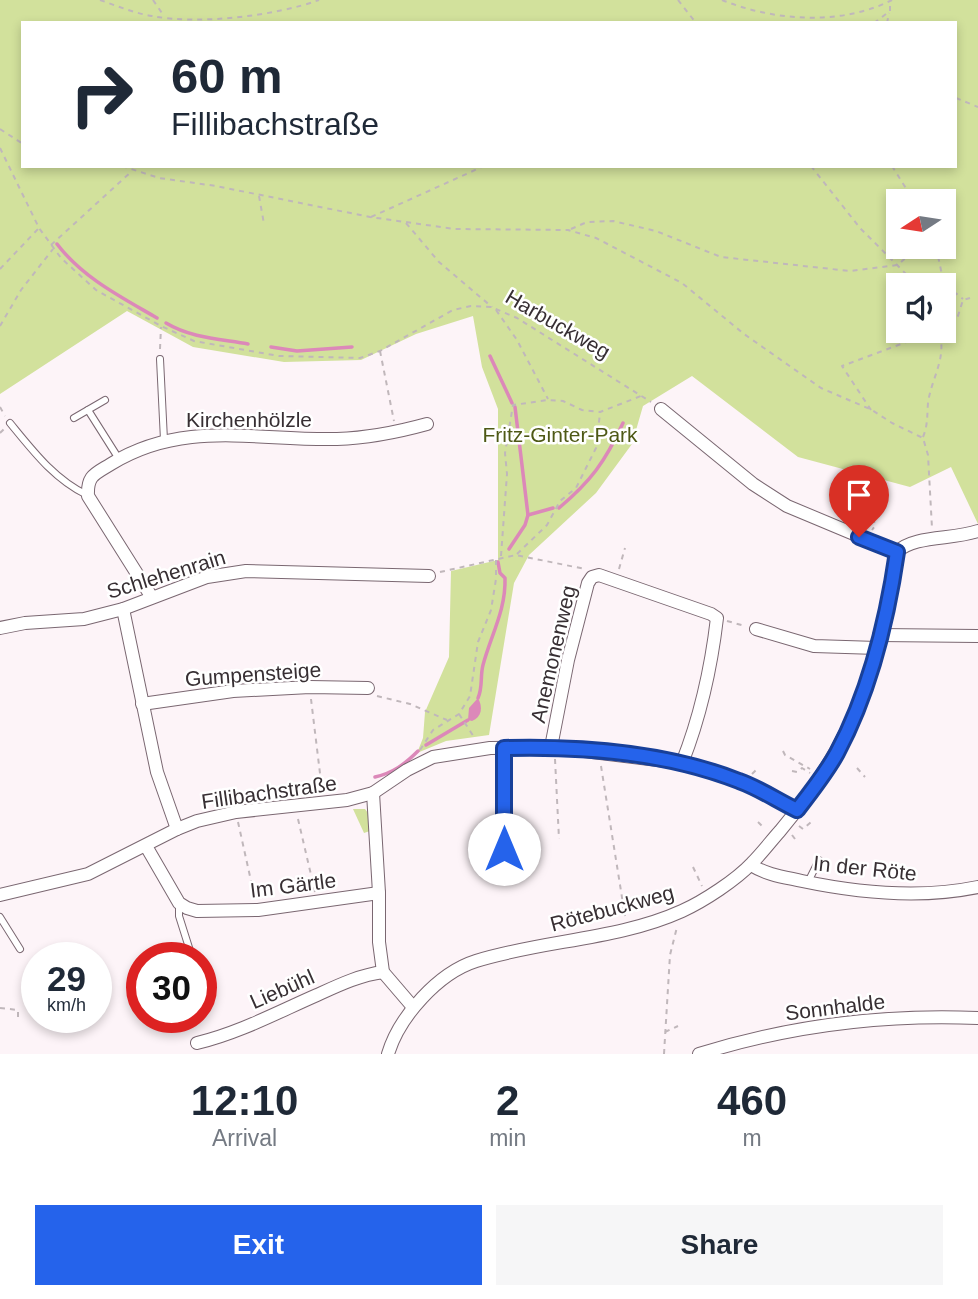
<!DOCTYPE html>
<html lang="en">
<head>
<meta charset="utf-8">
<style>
  :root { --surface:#fff; --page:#f6f6f7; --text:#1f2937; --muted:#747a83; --accent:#2563eb }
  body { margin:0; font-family:Arial,sans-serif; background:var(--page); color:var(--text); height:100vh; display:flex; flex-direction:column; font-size:26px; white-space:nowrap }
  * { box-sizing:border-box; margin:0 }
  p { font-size:23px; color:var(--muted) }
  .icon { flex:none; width:38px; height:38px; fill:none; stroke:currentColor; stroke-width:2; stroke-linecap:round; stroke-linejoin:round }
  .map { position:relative; height:1054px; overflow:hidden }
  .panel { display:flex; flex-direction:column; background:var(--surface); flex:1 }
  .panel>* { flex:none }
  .hud { position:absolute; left:21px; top:21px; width:936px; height:147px; border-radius:0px; box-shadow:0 4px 10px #0003; background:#fff; color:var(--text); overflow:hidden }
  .needle { width:46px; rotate:258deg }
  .tools { position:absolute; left:886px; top:189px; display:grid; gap:14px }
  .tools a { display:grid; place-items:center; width:70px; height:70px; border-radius:0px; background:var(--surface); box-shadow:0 4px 10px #0003; font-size:35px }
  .speed { position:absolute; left:21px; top:942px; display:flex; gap:14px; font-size:35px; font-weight:700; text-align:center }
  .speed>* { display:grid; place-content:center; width:91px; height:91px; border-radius:50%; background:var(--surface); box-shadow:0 4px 10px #0003; line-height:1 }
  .speed small { font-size:18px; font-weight:400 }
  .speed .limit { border:10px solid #d22; background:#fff; color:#111 }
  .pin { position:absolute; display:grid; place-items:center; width:60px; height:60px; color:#fff; margin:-72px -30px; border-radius:50% 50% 50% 0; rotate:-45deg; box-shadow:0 0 7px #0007 }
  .pin .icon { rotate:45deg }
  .me { position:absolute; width:77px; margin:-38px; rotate:0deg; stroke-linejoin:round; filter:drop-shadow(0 0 5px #0008) }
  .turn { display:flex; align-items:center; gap:24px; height:147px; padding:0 35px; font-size:32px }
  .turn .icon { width:91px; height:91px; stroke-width:2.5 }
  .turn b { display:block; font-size:49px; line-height:60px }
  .eta { display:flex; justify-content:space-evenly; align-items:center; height:119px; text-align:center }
  .eta b { font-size:42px; font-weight:600; line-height:49px }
  .cta { display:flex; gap:14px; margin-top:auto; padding:14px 35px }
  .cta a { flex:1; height:80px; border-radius:0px; background:var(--accent); color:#fff; font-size:28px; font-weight:600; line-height:80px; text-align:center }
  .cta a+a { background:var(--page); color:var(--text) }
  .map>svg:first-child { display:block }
  .green { fill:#d2e19c; fill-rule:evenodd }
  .water { fill:#dc88b9 }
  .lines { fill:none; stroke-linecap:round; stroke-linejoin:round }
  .stream { stroke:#dc88b9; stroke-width:3.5 }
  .lane-casing { stroke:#7a6771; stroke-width:8 }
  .street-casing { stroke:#7a6771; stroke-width:14 }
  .path { stroke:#c0b7bb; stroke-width:2; stroke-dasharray:5 5; stroke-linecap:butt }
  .lane { stroke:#fff; stroke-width:6 }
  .street { stroke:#fff; stroke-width:12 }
  .route-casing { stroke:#184099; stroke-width:18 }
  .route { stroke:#2563eb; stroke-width:12 }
  .labels { text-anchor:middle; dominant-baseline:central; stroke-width:5; stroke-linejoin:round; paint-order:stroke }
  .street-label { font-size:21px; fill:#372f33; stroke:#fff }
  .park-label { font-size:21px; fill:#4e5916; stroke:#fff }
</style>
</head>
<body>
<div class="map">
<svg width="978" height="1054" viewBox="0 0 978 1054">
  <rect width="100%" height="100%" fill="#fdf4f8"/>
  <!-- green -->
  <g class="green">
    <path d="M0 0H978V524L951 467 910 487 798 457 692 376 643 406 632 444 596 493 529 555 514 583 489 735 446 741 417 753 423 738 425 712 449 657 451 571 498 560V409L482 367 473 316 416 334 361 360 284 362 193 347 127 311 0 394ZM23 23H956V166H23ZM898 201H943V247H898ZM898 285H943V331H898Z"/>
    <polygon points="353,809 365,809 368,813 370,831 364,833"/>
  </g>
  <!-- water -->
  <path class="water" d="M478 698C483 707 482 717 472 721L468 720 469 708Z"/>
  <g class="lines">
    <!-- stream -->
    <g class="stream">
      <path d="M57 244C83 278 121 297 157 318"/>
      <path d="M166 323C191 338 220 339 248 344"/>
      <polyline points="271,347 297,351 352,347"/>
      <polyline points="490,356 512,403"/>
      <path d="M559 508C591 481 605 462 623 423"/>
      <polyline points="528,515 553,508"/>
      <polyline points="509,549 525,525 528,515 515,407"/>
      <path d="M478 698C483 687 480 676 483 665 491 635 506 610 505 578L500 573 498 562"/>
      <polyline points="426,745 468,720"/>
      <path d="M375 777C393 773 405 764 418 751"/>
    </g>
    <defs>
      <g id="lane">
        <polyline points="160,359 164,440"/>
        <polyline points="88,410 119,459"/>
        <polyline points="74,418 105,400"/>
        <path d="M10 423C33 451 54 479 87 495"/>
        <polyline points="808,882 819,860"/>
        <polyline points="179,905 179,916 191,954"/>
        <polyline points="0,917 20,949"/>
      </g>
      <g id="street">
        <polyline points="661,409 753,484 787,506 897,552"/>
        <path d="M897 552C914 535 953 540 978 531"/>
        <path d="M151 596 88 496C87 475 95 474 111 464 184 419 257 441 337 439 368 438 398 432 427 424"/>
        <polyline points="123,609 157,772 177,829"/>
        <polyline points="0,628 25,623 84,619 123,609 207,577 246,571 429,576"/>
        <polyline points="756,629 814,646 877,648"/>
        <polyline points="879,635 978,636"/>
        <polyline points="142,704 233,691 310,687 368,688"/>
        <path d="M551 747 568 660 588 583 592 577 599 575 711 614 717 618C711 669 701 715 682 763"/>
        <polyline points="504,748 504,849"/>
        <polyline points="373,793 379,893 379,942 383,972 413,1007"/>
        <polyline points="146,846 179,903 187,908 197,911 258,910 379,893"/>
        <path d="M751 865C767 875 784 877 802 881 859 893 920 899 978 887"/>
        <polyline points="0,895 88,874 177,829 197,821 236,812 347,800 373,793 407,770 433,757 490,748 551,747 682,763 740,781 797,810"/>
        <path d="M197 1043C239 1033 278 1012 317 995 339 985 360 975 383 972"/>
        <path d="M388 1054C399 1017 438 973 476 961 543 940 618 940 682 911 704 901 736 880 752 863 762 853 771 841 780 831 854 743 880 664 897 552"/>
        <path d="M699 1054C789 1026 884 1014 978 1018"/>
      </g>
    </defs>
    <!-- lane casing -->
    <use href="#lane" class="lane-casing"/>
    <!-- street casing -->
    <use href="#street" class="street-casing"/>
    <!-- path -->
    <g class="path">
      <path d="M100 0C117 6 134 13 152 16 198 25 275 16 319 0"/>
      <polyline points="153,0 164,16"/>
      <polyline points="678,0 696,23"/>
      <path d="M722 0C774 21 841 26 892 0"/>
      <polyline points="874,23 890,11 890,1"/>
      <polyline points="887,23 889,13"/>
      <polyline points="956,98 978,107"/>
      <polyline points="0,129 23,144"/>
      <polyline points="0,148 39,228 61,258 96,290 161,326 194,341 279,356 360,358 380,351 453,310 471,306 491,307 517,318 651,402"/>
      <polyline points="122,166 159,178 216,186 370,217 455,229 568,230 596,238 682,283 744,334 821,388 872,410 892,423 923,438 928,455 932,528"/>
      <polyline points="811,166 860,228 917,285"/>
      <polyline points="892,166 914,201"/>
      <polyline points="259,196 264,224"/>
      <polyline points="371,217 484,166"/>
      <polyline points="406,223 439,262 492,307"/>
      <polyline points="571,229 587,222 613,221 656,231 721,257 850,271 898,265 917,247"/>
      <polyline points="51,245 132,171"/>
      <polyline points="936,247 944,284 963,299"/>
      <polyline points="0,269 38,229"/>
      <polyline points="943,306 954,312 957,318"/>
      <polyline points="496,310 517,340 548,399"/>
      <polyline points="0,326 21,290 53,249"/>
      <polyline points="943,327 955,321"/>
      <polyline points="160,349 161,327"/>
      <polyline points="380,351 394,421"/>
      <polyline points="0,407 5,416"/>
      <polyline points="871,410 842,366 936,331"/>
      <polyline points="0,433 5,428"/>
      <path d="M923 437C928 425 927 415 928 403 931 380 946 359 940 336L957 319 963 300 970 298"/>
      <polyline points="871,520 874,521 875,526 872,530"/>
      <polyline points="517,554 547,525 560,501 576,488 596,448 600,413"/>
      <polyline points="501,556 507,474 505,453 513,405 548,400 563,401 582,410 600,412 641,396"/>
      <polyline points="619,569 625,548"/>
      <polyline points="440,572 516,555 585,569"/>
      <polyline points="727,621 745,626"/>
      <polyline points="377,696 410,704 447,720"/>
      <polyline points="311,699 322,790"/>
      <polyline points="459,714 474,737"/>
      <polyline points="420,750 433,730 459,714 470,696 478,642 491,610 496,579 496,559"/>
      <polyline points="783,751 785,755 810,769"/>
      <polyline points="555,759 559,839"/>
      <polyline points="601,766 625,916"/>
      <polyline points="857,768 865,777"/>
      <polyline points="792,771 797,772 802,768 810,773"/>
      <polyline points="752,774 758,768"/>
      <polyline points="298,819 315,892"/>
      <polyline points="238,822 255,899"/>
      <polyline points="758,822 765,829"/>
      <polyline points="799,826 803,829 811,822"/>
      <polyline points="792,835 798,843"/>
      <polyline points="693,867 702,886"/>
      <polyline points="0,1008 18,1010 18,1020"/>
      <polyline points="665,1032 678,1026"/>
      <polyline points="664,1054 670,955 677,927"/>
    </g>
    <!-- lane -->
    <use href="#lane" class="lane"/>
    <!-- street -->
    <use href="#street" class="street"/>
  </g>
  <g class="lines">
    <defs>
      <path id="route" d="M504 849V748C581 746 666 752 739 781 759 788 778 801 797 810 811 792 826 773 837 753 870 691 887 621 897 552L859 537"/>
    </defs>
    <!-- route casing -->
    <use href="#route" class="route-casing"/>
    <!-- route -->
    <use href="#route" class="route"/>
  </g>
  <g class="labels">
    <!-- street labels -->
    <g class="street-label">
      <text transform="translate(558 324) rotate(30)">Harbuckweg</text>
      <text x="249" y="419">Kirchenhölzle</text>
      <text transform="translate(166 574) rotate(-17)">Schlehenrain</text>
      <text transform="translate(553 654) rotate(-77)">Anemonenweg</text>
      <text transform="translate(253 674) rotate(-4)">Gumpensteige</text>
      <text transform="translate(269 792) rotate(-8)">Fillibachstraße</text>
      <text transform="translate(865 868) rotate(6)">In der Röte</text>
      <text transform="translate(293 885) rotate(-7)">Im Gärtle</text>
      <text transform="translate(612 908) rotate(-15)">Rötebuckweg</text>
      <text transform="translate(282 989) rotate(-24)">Liebühl</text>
      <text transform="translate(835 1007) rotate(-7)">Sonnhalde</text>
    </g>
    <!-- park labels -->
    <g class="park-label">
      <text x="560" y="434">Fritz-Ginter-Park</text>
    </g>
  </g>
</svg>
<div class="tools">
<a><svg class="needle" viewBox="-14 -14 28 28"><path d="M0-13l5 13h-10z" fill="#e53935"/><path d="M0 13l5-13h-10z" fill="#747a83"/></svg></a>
<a><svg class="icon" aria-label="sound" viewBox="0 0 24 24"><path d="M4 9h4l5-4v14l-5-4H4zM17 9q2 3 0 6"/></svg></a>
</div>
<div class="speed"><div>29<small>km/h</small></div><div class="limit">30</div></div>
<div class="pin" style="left:859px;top:537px;background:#d93025"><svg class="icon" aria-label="arrive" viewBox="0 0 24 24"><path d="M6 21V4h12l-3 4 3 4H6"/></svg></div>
<svg class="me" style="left:504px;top:849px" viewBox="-20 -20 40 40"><circle r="19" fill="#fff"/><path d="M0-13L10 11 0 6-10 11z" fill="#2563eb"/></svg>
<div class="hud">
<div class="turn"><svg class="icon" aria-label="right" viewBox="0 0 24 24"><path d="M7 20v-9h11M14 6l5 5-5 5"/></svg><div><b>60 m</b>Fillibachstraße</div></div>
</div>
</div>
<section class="panel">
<div class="eta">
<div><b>12:10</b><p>Arrival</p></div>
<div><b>2</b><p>min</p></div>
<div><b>460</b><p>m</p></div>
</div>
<div class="cta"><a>Exit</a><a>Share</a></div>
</section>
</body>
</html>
